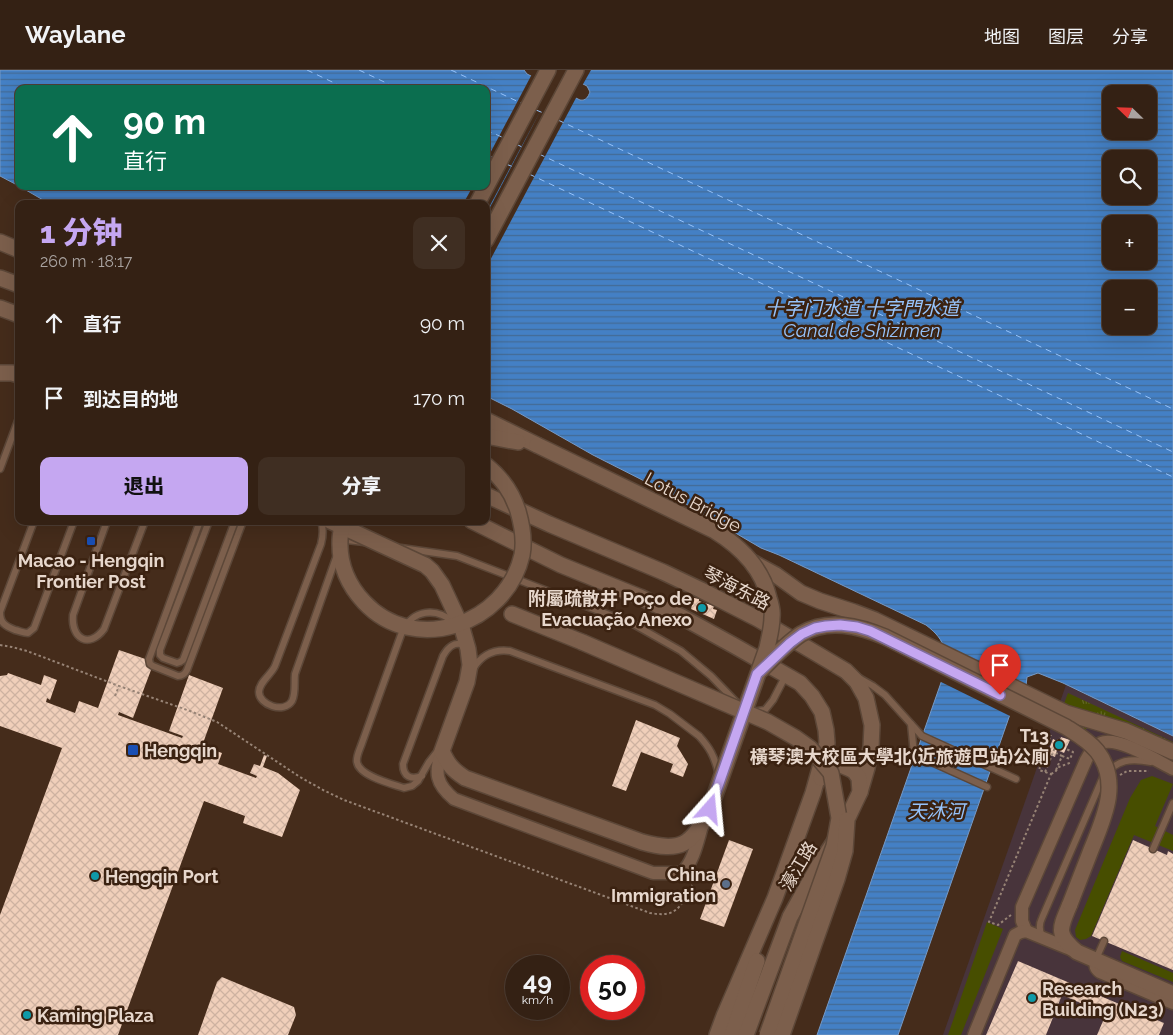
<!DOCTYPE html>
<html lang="zh">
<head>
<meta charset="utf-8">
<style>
  :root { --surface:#342114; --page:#3f2e22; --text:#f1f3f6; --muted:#a9a3a0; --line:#4e3e34; --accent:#c5a7f1 }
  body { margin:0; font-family:Raleway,"Noto Sans SC",sans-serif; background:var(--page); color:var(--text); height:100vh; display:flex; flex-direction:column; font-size:19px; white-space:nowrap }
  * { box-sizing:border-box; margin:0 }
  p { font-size:16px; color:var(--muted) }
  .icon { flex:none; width:28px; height:28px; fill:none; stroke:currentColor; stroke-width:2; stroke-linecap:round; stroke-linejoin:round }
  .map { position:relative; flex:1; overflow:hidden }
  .details { position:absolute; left:15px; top:130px; width:475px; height:325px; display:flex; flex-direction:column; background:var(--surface); border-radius:10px; box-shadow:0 5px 20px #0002,0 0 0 1px var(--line) }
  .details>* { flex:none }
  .hud { position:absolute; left:15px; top:15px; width:475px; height:105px; border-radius:10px; box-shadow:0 5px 20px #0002,0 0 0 1px var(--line); background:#0b6e4f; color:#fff; overflow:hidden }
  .needle { width:32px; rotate:293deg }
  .buttons { position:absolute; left:1102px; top:15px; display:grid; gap:10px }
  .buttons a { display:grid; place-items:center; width:55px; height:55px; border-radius:10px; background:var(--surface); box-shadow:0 5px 20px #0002,0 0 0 1px var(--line); font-size:25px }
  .speed { position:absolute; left:505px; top:885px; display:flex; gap:10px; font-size:25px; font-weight:700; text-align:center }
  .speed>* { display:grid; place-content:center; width:65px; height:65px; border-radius:50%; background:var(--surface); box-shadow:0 5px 20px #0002,0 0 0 1px var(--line); line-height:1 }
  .speed small { font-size:12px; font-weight:400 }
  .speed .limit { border:8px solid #d22; background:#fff; color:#111 }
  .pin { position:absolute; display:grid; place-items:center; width:42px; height:42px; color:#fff; margin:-51px -21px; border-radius:50% 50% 50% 0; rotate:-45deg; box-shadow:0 0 5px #0007 }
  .pin .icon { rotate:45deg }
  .me { position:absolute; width:55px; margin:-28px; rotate:18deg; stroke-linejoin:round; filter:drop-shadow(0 0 4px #0008) }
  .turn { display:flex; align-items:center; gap:18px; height:105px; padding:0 25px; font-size:22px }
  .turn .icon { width:65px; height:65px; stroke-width:2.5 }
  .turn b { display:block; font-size:35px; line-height:42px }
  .round { display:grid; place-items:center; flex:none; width:52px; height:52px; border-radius:10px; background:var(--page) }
  .head { display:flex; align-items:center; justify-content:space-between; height:85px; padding:0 25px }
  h1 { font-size:30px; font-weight:800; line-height:38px; color:var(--accent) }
  .cta { display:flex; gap:10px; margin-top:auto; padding:10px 25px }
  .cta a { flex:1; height:58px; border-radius:10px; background:var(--accent); color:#111; font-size:20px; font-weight:800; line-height:58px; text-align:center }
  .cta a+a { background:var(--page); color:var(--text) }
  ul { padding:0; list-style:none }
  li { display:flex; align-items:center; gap:15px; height:75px; padding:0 25px }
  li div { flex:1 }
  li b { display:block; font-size:19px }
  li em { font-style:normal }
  header { display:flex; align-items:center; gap:30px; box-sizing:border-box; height:70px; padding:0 25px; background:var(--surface); border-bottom:1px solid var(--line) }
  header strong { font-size:24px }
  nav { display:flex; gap:28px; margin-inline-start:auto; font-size:18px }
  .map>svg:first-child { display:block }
  .education { fill:#48343b }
  .grass { fill:#474e00 }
  .park { fill:url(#park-tufts) }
  .water { fill:url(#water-rules); stroke:#759ac7; fill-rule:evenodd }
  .pier { fill:#452c1b }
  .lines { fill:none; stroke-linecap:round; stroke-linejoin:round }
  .ferry { stroke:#96c3fb; stroke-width:1; stroke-dasharray:6 5; stroke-linecap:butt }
  .building { fill:url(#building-cross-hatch) }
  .lane-casing { stroke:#5c4738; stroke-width:9 }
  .street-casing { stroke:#5c4738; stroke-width:15 }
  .secondary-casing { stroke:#5c4738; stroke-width:18 }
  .path { stroke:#978375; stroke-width:2; stroke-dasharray:2.5 2.5; stroke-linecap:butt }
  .lane { stroke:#7c5f4c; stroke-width:6 }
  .street { stroke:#7c5f4c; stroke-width:12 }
  .secondary { stroke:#7c5f4c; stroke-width:15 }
  .lane-bridge-casing { stroke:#5c4738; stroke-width:9; stroke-linecap:butt }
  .street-bridge-casing { stroke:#5c4738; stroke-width:15; stroke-linecap:butt }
  .secondary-bridge-casing { stroke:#5c4738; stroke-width:18; stroke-linecap:butt }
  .path-bridge { stroke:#978375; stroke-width:2; stroke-dasharray:2.5 2.5; stroke-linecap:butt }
  .lane-bridge { stroke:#7c5f4c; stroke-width:6 }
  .street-bridge { stroke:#7c5f4c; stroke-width:12 }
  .secondary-bridge { stroke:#7c5f4c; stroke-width:15 }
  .route-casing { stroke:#806d9d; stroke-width:12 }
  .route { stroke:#c5a7f1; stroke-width:9 }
  .transit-dot { fill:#1a4fb4; stroke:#3b2211; stroke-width:2 }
  .culture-dot { fill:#0f9aa8; stroke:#3b2211; stroke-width:2 }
  .service-dot { fill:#5c6f8a; stroke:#3b2211; stroke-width:2 }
  .labels { text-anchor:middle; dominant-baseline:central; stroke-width:5; stroke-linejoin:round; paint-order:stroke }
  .street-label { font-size:18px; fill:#e7d7cc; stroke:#3b2211 }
  .poi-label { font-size:18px; font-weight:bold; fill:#e7d7cc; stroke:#3b2211; text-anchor:start }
  .water-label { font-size:19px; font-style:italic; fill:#96c3fb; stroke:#3b2211 }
</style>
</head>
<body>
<header>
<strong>Waylane</strong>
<nav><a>地图</a><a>图层</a><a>分享</a></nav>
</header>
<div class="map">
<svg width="1173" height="965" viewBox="0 0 1173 965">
  <defs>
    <pattern id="park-tufts" width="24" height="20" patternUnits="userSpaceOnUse" patternTransform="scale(1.25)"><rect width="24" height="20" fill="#474e00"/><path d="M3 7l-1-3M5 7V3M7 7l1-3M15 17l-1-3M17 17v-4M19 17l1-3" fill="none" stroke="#626724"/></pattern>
    <pattern id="water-rules" width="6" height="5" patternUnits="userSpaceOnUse" patternTransform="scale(1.25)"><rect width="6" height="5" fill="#4480c5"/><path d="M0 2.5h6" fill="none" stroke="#446a95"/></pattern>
    <pattern id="building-cross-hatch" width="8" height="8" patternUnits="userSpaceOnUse" patternTransform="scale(1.25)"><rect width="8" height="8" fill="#f0cfba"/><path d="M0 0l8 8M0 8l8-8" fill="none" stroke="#ceb2a1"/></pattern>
  </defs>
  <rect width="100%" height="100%" fill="#452c1b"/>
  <!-- education -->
  <polygon class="education" points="1066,615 1173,666 1173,965 943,965"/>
  <!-- grass -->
  <g class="grass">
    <polygon points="1152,706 1173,714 1155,756 1173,765 1173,781 1134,765 1091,866 1086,869 1080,870 1076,867 1075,860 1130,728 1141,710"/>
    <polygon points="987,852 1003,859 961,965 948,965"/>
    <polygon points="1122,881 1173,903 1173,912 1122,891 1120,887"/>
  </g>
  <!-- park -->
  <polygon class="park" points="1068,623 1173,672 1173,681 1089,656 1081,664 1056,655"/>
  <!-- water -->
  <path class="water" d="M0 0H524L527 4 580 30C586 31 588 27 590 22L587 16 555 0H1173V666L1063 613 1038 603 1027 607 1025 624 1015 630 898 965H817L943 607C946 582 948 572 926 555L779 485 761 478 664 421 593 385 512 339 486 326V134H50L19 116H486V19H19V116L0 106ZM1111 24H1149V61H1111ZM1111 89H1149V126H1111ZM1111 154H1149V191H1111ZM1111 219H1149V256H1111Z"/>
  <!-- pier -->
  <g class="pier">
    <polygon points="553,0 591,0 582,16 554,2"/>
    <polygon points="532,4 577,26 486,198 486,145 542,38 486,143 486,134 463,134 473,116 486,116 486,91"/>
    <polygon points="943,596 1017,632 1012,647 939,611"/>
  </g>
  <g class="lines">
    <!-- ferry -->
    <g class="ferry">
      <polyline points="307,0 347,19"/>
      <polyline points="359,0 399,19"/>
      <polyline points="451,0 523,34"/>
      <polyline points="536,40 546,44"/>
      <polyline points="558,50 1173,339"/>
      <polyline points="486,60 504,68"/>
      <polyline points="516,74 526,79"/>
      <polyline points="486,84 494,88"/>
      <polyline points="539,84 1173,382"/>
      <polyline points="506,94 516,98"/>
      <polyline points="529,104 1173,407"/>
    </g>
  </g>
  <!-- building -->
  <g class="building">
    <polygon points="694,528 699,529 699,531 714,536 713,539 717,540 714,549 691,539 692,535 684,533 685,530 693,533"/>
    <polygon points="119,580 154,592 133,648 119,642 118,645 182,668 183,666 169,661 189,605 223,618 202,676 222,683 218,694 256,708 257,706 250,703 254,694 260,696 264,685 267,686 263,697 278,703 300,720 282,767 243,753 245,746 204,731 118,965 0,965 0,845 62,678 0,656 0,606 7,605 8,603 41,615 44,605 57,610 50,630 47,628 46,632 75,643 79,631 98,638"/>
    <polygon points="636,650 680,668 677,676 688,694 683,707 670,702 673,694 641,682 626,721 612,716"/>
    <polygon points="1061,667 1070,670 1064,683 1057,680 1055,687 1047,684 1053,669 1059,672"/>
    <polygon points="729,770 753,779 724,857 700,849"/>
    <polygon points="1133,770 1167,785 1168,781 1173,784 1173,900 1092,866"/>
    <polygon points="1018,891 1164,953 1159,965 1097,965 1106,944 1062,925 1046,965 986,965"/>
    <polygon points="222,907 294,937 296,945 288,965 198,965 217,912"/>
  </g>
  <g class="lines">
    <defs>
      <g id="lane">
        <polyline points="0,399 19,348"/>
        <path d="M107 451 73 545C71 569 89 579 104 559L145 451"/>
        <path d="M200 451 149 589 150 594 153 596 178 606C183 606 185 604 187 600L243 451"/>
        <polyline points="209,451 160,580 160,585 163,588 177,593 180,592 183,590 235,451"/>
        <polyline points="347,470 364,472"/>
        <polyline points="401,478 457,486 635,555 681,581 711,606 739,635"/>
        <polyline points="859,608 873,616 885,625 922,666 1016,709"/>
        <polyline points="752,642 765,640 773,630 786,605"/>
        <polyline points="911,654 914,684 987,717"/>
        <path d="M699 666C710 678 714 686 718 701"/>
        <polyline points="1153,779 1173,733"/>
        <path d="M1042 866C1039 860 1039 854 1042 848L1103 707C1117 689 1131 688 1151 692"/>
        <polyline points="1096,889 1104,871"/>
      </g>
      <g id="street">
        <path d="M1026 861 1022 851V837L1086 690C1090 683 1093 677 1101 673 1118 666 1157 691 1173 699"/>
        <path d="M1096 890C1095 896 1095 898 1100 902L1173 933"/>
        <polyline points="974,965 1015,865 1021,862 1026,861 1075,881"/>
      </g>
      <g id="secondary">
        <polyline points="477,134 548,0"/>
        <polyline points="486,170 576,0"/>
        <polyline points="0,172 19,180"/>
        <polyline points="0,208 19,215"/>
        <polyline points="0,238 19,245"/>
        <polyline points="0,303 12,303 19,305"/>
        <polyline points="486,350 537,375"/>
        <polyline points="486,366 518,372"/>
        <polyline points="486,425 549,454 663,502 701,520 758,549 846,601 857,612 866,628 872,655 871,677 867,698 860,722"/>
        <polyline points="472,451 561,495 640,527 682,547 733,575 800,613 812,626 822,642 826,660 827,673 813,723 775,828 724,946 717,965"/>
        <polyline points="752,492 776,505 801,523 820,531 854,542 875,550 1066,643 1126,661 1173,682"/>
        <polyline points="512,544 582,572"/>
        <path d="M1070 834C1060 858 1055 864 1077 882L1173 924"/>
        <polyline points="732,965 757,891"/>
        <polyline points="746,965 790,847 819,795 842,760 860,722 859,708 854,701 848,698 841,695 832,697 823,704 821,708"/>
      </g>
    </defs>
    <!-- lane casing -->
    <use href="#lane" class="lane-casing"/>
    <!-- street casing -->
    <use href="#street" class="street-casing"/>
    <!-- secondary casing -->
    <use href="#secondary" class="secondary-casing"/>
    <!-- path -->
    <g class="path">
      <polyline points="0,575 12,577 27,581 119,616"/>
      <path d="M115 626 119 616 190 641 217 652 300 707 323 720 344 730 650 843C657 844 663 845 670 843 683 839 692 816 697 804"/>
      <polyline points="1062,686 1070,689 1073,682 1066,679"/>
      <polyline points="1048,695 1045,702 1039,700 1051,665"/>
      <polyline points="1056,700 1062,686 1056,683"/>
      <polyline points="1051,704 1055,702 1059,697 1072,692"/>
      <polyline points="1120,705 1127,701 1149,701"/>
      <polyline points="1011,845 998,855 989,852 1051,704 1045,702"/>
    </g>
    <!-- lane -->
    <use href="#lane" class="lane"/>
    <!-- street -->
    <use href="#street" class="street"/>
    <!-- secondary -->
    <use href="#secondary" class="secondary"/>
    <defs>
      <g id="lane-bridge">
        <path d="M34 451 0 542C0 553 5 556 15 560 20 561 23 563 28 563L34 558 74 451"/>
        <path d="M321 451C324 459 323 466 321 474L275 596C271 605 259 612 259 622 259 635 284 644 292 631 296 623 294 613 295 604L337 485"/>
        <path d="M473 599C482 584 494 579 510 581L655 635 670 644 699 666"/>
        <path d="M440 678 429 692 418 711 412 716 404 718C392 714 359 706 357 692 356 686 360 679 362 673L402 562C413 539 436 537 455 553"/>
        <path d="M422 706C411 710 403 707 403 694L443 586C448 577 454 571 465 575"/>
      </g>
      <path id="street-bridge" d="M442 681C434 703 436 714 454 729L653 803H682C694 790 697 773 702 756"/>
      <g id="secondary-bridge">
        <path d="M330 451 425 495 432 501 442 515 462 558 468 579 470 595 467 612 442 681C448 695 453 700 465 708L642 772C681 783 692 775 710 739L767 578C769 568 772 558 772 547 773 541 771 534 769 528 762 498 741 477 715 461L537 375"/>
        <path d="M343 451C342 457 340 464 340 470 339 494 348 515 364 532 414 586 506 555 522 485 525 470 522 455 518 441 512 422 501 407 486 395"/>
        <polyline points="582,572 768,652 796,668 810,678 831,703 839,748 834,776 767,965"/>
        <path d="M760 601C773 588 786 574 801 564 828 548 859 556 885 567L1066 657C1077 664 1089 671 1097 681 1121 712 1104 748 1091 780 1084 798 1077 816 1070 834"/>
        <polyline points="782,965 837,809 845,781 847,750"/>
      </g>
    </defs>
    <!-- lane-bridge casing -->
    <use href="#lane-bridge" class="lane-bridge-casing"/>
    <!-- street-bridge casing -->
    <use href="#street-bridge" class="street-bridge-casing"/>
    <!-- secondary-bridge casing -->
    <use href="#secondary-bridge" class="secondary-bridge-casing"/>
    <!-- path-bridge -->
    <polyline class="path-bridge" points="1048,695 1059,667"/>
    <!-- lane-bridge -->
    <use href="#lane-bridge" class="lane-bridge"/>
    <!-- street-bridge -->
    <use href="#street-bridge" class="street-bridge"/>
    <!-- secondary-bridge -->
    <use href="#secondary-bridge" class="secondary-bridge"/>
  </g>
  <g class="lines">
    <defs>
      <polyline id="route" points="710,739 757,604 790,573 802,564 815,558 826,556 840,555 857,557 870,561 1000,625"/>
    </defs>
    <!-- route casing -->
    <use href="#route" class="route-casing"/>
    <!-- route -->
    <use href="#route" class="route"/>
  </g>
  <!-- markers -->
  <g class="transit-dot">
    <rect x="86" y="466" width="10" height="10" rx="2.5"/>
    <rect x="127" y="674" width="12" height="12" rx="2.5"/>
  </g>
  <g class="culture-dot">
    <circle cx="702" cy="538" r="5"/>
    <circle cx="1059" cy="675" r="5"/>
    <circle cx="95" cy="806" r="5"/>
    <circle cx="1032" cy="928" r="5"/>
    <circle cx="27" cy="945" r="5"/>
  </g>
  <circle class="service-dot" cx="726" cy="814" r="5"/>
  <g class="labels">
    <!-- street labels -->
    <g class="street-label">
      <text transform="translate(693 432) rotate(28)">Lotus Bridge</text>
      <text transform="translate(737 518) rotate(27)">琴海东路</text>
      <text transform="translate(798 796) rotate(-59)">濠江路</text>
    </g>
    <!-- poi labels -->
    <g class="poi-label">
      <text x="91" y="490" text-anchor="middle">Macao - Hengqin<tspan x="91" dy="21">Frontier Post</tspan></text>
      <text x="692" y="528" text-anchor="end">附屬疏散井 Poço de<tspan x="692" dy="21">Evacuação Anexo</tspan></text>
      <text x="1049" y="665" text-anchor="end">T13<tspan x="1049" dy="21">橫琴澳大校區大學北(近旅遊巴站)公廁</tspan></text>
      <text x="144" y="680">Hengqin</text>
      <text x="716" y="804" text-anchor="end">China<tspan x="716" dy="21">Immigration</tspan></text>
      <text x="105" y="806">Hengqin Port</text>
      <text x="1042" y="918">Research<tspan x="1042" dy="21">Building (N23)</tspan></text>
      <text x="37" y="945">Kaming Plaza</text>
    </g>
    <!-- water labels -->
    <g class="water-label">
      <text x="862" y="238">十字门水道 十字門水道<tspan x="862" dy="22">Canal de Shizimen</tspan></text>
      <text x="936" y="741">天沐河</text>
    </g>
  </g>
</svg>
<div class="buttons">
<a><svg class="needle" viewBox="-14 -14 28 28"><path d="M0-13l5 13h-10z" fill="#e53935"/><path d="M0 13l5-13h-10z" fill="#a9a3a0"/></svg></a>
<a><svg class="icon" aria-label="search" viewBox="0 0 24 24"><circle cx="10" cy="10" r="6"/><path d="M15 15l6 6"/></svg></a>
<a>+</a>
<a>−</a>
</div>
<div class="speed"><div>49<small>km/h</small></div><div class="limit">50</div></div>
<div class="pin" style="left:1000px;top:625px;background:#d93025"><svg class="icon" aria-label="arrive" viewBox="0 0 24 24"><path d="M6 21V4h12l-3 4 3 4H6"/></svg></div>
<svg class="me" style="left:710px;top:739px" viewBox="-20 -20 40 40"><path d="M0-17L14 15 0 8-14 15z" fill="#c5a7f1" stroke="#fff" stroke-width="4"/></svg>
<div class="hud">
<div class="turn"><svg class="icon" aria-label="ahead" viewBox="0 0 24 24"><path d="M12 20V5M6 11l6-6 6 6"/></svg><div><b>90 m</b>直行</div></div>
</div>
<section class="details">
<div class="head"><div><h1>1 分钟</h1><p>260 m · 18:17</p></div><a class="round"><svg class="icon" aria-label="close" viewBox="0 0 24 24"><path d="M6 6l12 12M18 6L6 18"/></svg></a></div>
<ul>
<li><svg class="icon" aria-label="ahead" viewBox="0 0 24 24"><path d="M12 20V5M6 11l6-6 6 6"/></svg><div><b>直行</b></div><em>90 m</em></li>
<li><svg class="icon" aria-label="arrive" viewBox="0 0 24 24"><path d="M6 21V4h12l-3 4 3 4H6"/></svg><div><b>到达目的地</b></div><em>170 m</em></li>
</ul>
<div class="cta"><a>退出</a><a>分享</a></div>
</section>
</div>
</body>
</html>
